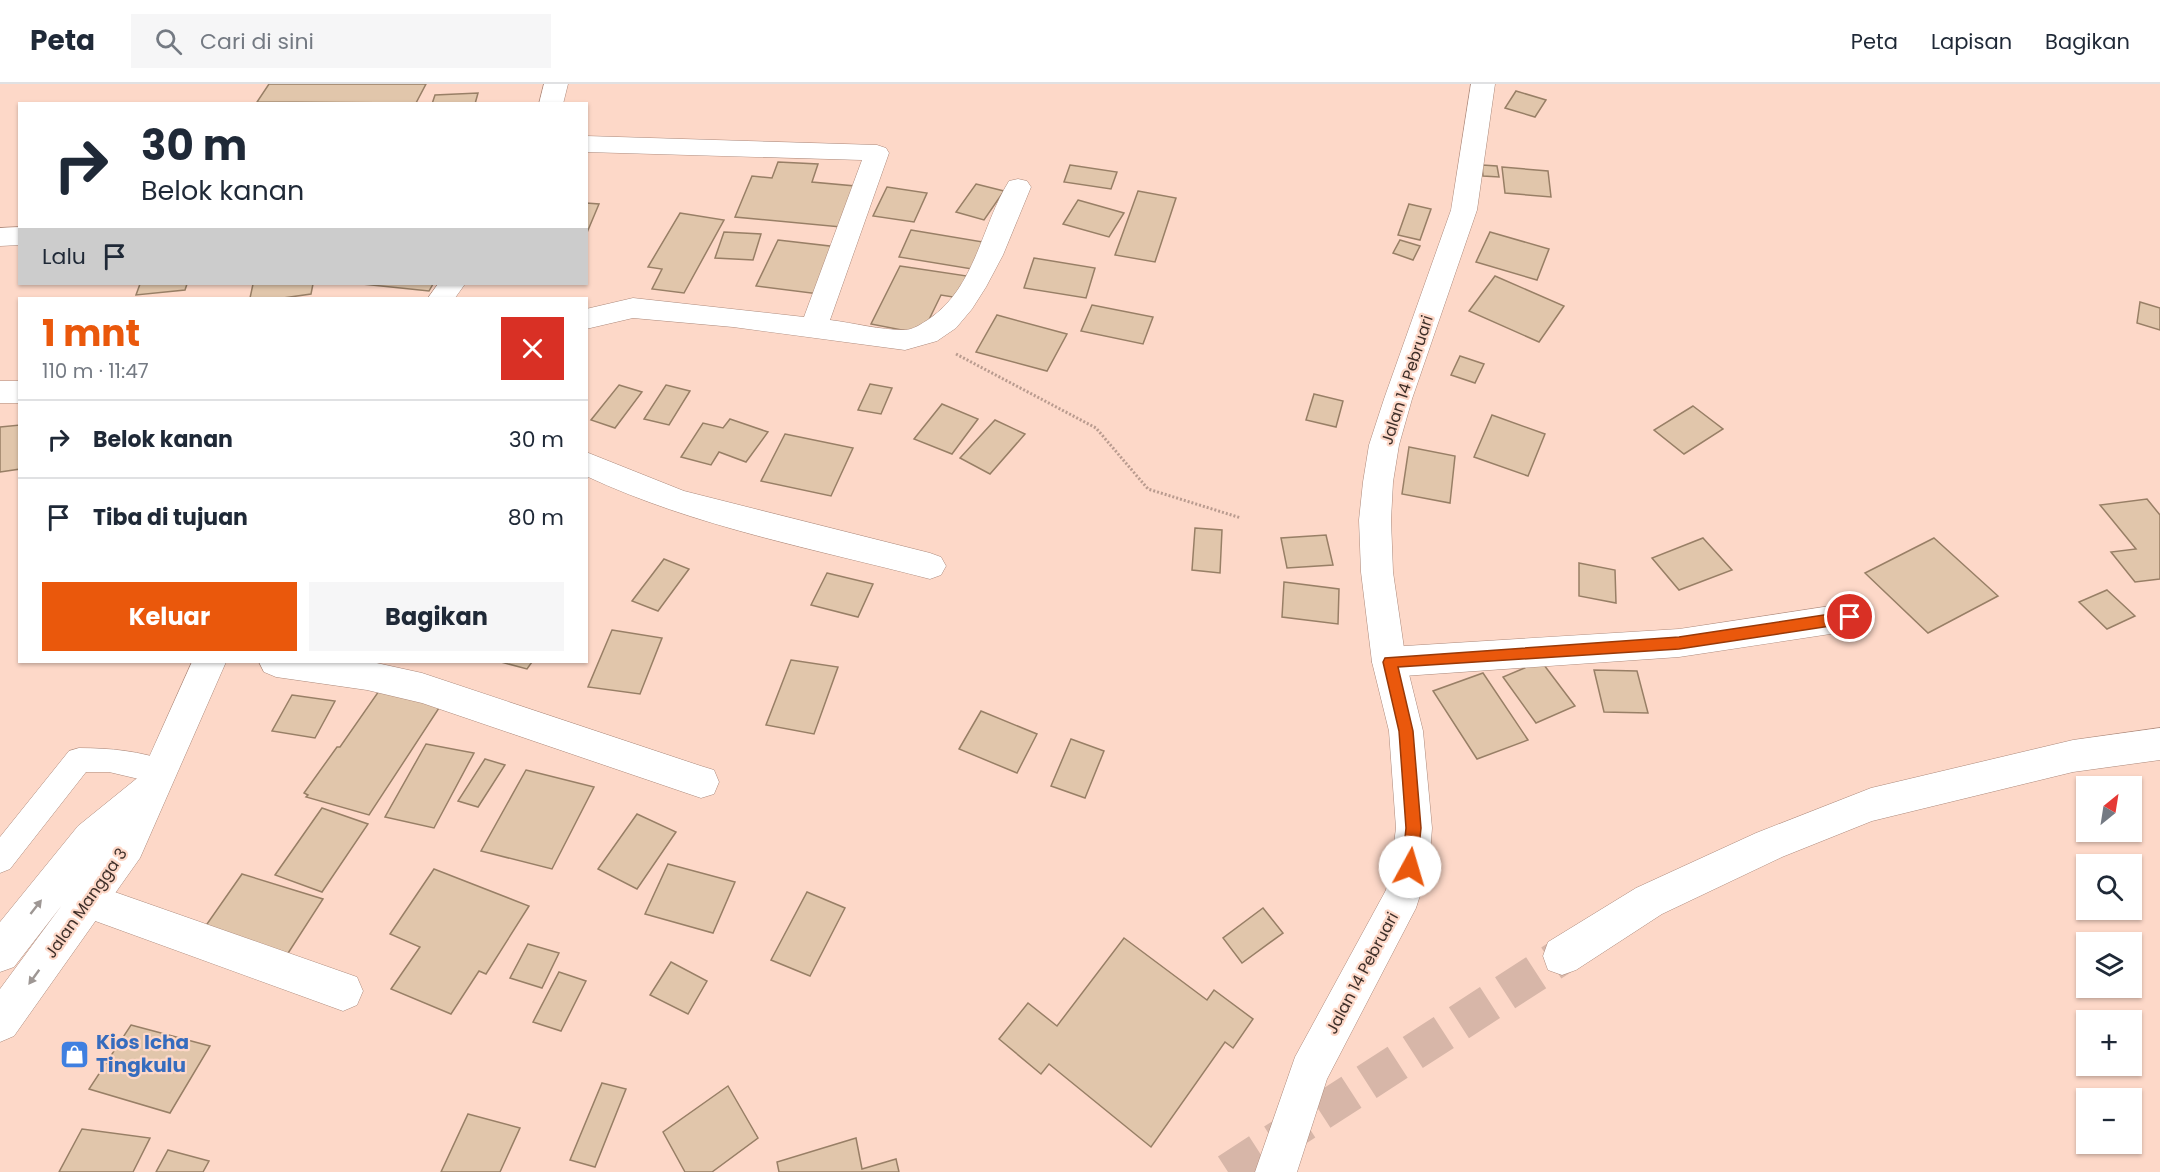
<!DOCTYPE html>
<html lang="id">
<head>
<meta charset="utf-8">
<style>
  :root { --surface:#fff; --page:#f6f6f7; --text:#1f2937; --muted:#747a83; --line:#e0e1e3; --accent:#ea580c }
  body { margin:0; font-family:Poppins,sans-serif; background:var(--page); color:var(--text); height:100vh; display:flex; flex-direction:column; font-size:22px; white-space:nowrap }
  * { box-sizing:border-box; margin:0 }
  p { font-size:20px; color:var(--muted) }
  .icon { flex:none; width:33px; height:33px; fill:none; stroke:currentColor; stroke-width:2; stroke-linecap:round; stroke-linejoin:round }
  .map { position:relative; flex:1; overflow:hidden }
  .side { position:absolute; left:18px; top:213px; width:570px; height:366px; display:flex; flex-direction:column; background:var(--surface); border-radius:0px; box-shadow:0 2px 4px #0004 }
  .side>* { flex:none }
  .hud { position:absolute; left:18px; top:18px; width:570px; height:183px; border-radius:0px; box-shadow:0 2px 4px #0004; background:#fff; color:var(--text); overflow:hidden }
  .needle { width:39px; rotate:30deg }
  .controls { position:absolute; left:2076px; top:692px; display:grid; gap:12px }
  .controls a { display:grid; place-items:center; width:66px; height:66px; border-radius:0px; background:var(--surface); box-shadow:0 2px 4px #0004; font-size:30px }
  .pin { position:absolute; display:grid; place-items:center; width:51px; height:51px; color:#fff; margin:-26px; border:3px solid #fff; border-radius:50%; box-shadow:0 2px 6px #0007 }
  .me { position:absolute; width:66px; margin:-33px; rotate:6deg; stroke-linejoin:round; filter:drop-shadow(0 0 4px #0008) }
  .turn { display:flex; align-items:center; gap:21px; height:126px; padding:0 24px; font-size:27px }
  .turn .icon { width:78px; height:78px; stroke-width:2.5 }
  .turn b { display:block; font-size:42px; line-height:51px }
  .then { display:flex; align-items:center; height:57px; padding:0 24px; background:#0003; gap:12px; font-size:22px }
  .round { display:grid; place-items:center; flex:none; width:63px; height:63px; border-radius:0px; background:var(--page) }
  .overview { display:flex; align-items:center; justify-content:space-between; height:102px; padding:0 24px }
  h1 { font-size:36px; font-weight:700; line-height:45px; color:var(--accent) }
  .button { display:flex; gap:12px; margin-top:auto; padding:12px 24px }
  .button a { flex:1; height:69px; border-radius:0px; background:var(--accent); color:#fff; font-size:24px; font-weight:700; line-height:69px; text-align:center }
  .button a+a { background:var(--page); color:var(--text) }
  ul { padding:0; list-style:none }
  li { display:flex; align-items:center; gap:18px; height:78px; padding:0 24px; border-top:2px solid var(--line) }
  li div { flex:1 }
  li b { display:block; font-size:22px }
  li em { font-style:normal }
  header { display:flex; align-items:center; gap:36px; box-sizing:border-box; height:84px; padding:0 30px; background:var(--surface); border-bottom:2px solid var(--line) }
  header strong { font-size:28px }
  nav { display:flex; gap:33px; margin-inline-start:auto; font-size:21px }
  .search { width:420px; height:54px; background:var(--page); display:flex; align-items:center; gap:15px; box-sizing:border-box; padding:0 21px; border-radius:0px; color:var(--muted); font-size:22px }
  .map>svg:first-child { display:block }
  .building { fill:#e1c6ab; stroke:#987f66; stroke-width:1.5 }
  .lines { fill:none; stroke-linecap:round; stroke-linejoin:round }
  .trunk-tunnel { stroke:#d7b6a8; stroke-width:37; stroke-dasharray:37 18; stroke-linecap:butt }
  .service-casing { stroke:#ac897b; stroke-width:1 }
  .minor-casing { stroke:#ac897b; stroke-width:1 }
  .tertiary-casing { stroke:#ac897b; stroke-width:1 }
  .secondary-casing { stroke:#ac897b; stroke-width:1 }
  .trunk-casing { stroke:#ac897b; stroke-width:1 }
  .path { stroke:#b99b8f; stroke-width:3; stroke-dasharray:2 2; stroke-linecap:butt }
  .service { fill:#fff; fill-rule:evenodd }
  .minor { fill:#fff; fill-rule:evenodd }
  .tertiary { fill:#fff; fill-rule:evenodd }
  .secondary { fill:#fff; fill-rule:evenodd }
  .trunk { fill:#fff; fill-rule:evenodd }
  .oneway { fill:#9e9794 }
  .route { fill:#ea580c; stroke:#983908; stroke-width:1.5 }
  .labels { text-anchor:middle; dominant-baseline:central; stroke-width:4.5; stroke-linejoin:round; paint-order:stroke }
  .street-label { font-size:16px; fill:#3e2f29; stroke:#fdd8c8 }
  .near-shop-label { font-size:20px; font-weight:bold; fill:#366cbe; stroke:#fdd8c8; text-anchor:start }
</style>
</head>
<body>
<header>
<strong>Peta</strong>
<div class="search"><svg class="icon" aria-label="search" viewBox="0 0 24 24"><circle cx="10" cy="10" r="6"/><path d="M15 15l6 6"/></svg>Cari di sini</div>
<nav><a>Peta</a><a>Lapisan</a><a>Bagikan</a></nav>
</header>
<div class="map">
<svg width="2160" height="1088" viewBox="0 0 2160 1088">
  <rect width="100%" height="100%" fill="#fdd8c8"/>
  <!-- building -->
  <g class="building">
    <polygon points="269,0 426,0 416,19 257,18"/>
    <polygon points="1516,7 1546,16 1535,33 1505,24"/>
    <polygon points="478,9 475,20 432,20 435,11"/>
    <polygon points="778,78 818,80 812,98 855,102 841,143 735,133 752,92 772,94"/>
    <polygon points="1070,81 1117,88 1111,105 1064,98"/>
    <polygon points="1482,81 1497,82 1499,93 1483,92"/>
    <polygon points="1502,83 1548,87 1551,113 1505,109"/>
    <polygon points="976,100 1004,107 984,136 956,128"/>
    <polygon points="887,103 927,109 914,138 873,132"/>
    <polygon points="1138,107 1176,114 1155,178 1115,171"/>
    <polygon points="1078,116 1124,129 1109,153 1063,140"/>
    <polygon points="586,119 599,120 586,151"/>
    <polygon points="1409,120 1431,125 1420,156 1398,151"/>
    <polygon points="680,129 724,136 684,209 652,205 662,185 648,183"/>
    <polygon points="911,146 989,159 978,186 899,173"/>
    <polygon points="724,148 761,150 753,176 715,174"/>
    <polygon points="1490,148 1549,165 1537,196 1476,178"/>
    <polygon points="778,156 838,163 819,210 756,202"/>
    <polygon points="1400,156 1420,162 1413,176 1393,169"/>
    <polygon points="1034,174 1095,184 1086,214 1024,204"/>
    <polygon points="900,182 967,192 959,214 941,211 922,250 871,240"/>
    <polygon points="1495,192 1564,222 1539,258 1469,227"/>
    <polygon points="140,200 187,200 185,206 136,211"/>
    <polygon points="253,200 313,200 311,210 283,214 250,214"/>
    <polygon points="362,200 433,200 429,207"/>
    <polygon points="2140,218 2160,224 2160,246 2137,239"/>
    <polygon points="1092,221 1153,233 1143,260 1081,247"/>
    <polygon points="997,231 1067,250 1047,287 976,268"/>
    <polygon points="1460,272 1484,280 1475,299 1451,291"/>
    <polygon points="870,300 892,304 881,330 858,326"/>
    <polygon points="619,301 642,308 615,344 591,336"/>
    <polygon points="666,301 690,307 669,341 644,335"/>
    <polygon points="1314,310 1343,317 1336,343 1306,336"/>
    <polygon points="942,320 978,335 952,370 914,355"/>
    <polygon points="1693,322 1723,345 1684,370 1654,346"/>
    <polygon points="1492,331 1545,350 1528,392 1474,373"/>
    <polygon points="730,335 768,348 746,378 719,368 711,381 681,373 703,339 723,344"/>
    <polygon points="995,336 1025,350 990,390 960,374"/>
    <polygon points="20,341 20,385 0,388 0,343"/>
    <polygon points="785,350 853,364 831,412 761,397"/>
    <polygon points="1409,363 1455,372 1450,419 1402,410"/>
    <polygon points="2147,415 2160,431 2160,495 2135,498 2111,468 2136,465 2100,421"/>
    <polygon points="1195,444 1222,446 1220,489 1192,486"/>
    <polygon points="1326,451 1333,481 1287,484 1281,454"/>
    <polygon points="1703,454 1732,486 1679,506 1652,474"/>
    <polygon points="1934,454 1998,512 1928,549 1865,489"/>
    <polygon points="664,475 689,485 658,527 632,517"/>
    <polygon points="1579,479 1615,486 1616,519 1579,512"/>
    <polygon points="827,489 873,500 858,533 811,521"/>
    <polygon points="1284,498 1339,505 1338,540 1282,533"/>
    <polygon points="2107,506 2135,532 2107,545 2079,518"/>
    <polygon points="612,546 662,554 640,610 588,603"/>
    <polygon points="791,576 838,583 814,650 766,641"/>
    <polygon points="1541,577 1575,622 1536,639 1503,593"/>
    <polygon points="501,578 532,578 527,585"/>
    <polygon points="1594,586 1637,587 1648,629 1604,628"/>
    <polygon points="1483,589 1528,656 1477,675 1433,607"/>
    <polygon points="381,604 441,621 369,731 306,713 308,711 304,709 337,663 340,663"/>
    <polygon points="292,611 335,617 315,654 272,647"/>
    <polygon points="981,627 1037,650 1017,689 959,665"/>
    <polygon points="1071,655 1104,667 1085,714 1051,702"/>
    <polygon points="426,660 474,669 434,744 385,733"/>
    <polygon points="485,675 505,681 478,723 458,717"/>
    <polygon points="526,686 594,703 552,785 481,767"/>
    <polygon points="322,724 368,740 322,808 275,791"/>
    <polygon points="637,730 676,748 637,805 598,785"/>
    <polygon points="668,780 735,798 713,849 645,830"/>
    <polygon points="434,785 529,822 486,890 479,887 451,930 391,905 420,863 390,850"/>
    <polygon points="242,790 323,815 283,877 200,850"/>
    <polygon points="807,808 845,824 810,892 771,876"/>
    <polygon points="1263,824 1283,849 1242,879 1223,854"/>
    <polygon points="1124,854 1207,916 1214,906 1253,935 1233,964 1225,958 1151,1063 1049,980 1041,990 999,955 1028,919 1057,942"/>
    <polygon points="528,860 559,869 542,904 510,894"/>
    <polygon points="671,878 707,897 688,930 650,911"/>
    <polygon points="559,888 586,897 561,947 533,938"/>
    <polygon points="131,941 210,962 170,1029 89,1005"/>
    <polygon points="602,999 626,1005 595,1083 570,1076"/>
    <polygon points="728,1002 758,1054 712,1088 685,1088 663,1048"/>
    <polygon points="468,1030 520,1044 500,1088 441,1088"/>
    <polygon points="82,1045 150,1054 133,1088 59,1088"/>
    <polygon points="856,1054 862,1085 896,1075 899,1088 779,1088 777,1078"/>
    <polygon points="168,1066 209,1077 203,1088 156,1088"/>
  </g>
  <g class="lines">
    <!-- trunk-tunnel -->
    <polyline class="trunk-tunnel" points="1228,1088 1562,872"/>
    <defs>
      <path id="service" d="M79 664C110 664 141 667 170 678L174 687 170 696 160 700 109 688H86L10 785 0 789V753L69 667Z"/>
      <g id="minor">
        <path d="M586 52 877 61 886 64 889 69 830 236C854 239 880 246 904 246 913 246 921 240 929 235 976 203 981 142 1009 97L1018 95 1027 97 1031 103 1003 171 986 203 972 225 956 244 937 257 905 266 733 243 633 234 586 245V225L633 214 804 233 862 76 586 68Z"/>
        <polygon points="20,143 20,161 0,162 0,144"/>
        <rect x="0" y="297" width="20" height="22"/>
        <path d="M586 368 684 407 930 469 941 473 946 482 941 491 930 495C815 465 695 443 586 392Z"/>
        <polygon points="1850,519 1862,523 1866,533 1862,543 1850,547 1679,573 1389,593 1377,588 1372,578 1377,568 1389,563 1679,545"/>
        <polygon points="259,578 372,578 422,589 701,682 714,686 719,698 714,710 701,714 422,619 367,606 276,593 264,588"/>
        <polygon points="89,799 357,893 363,907 357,921 343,927 76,830 70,817 76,804"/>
      </g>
      <g id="tertiary">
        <polygon points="544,0 568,0 563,20 539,20"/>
        <polygon points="438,200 465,200 455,214 428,214"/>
        <polygon points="192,578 226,578 140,774 14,952 0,958 0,905 62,821 14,883 0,888 0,838 78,742 141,691"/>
      </g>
      <polygon id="secondary" points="1471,0 1495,0 1477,126 1412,315 1399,361 1393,398 1391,436 1393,488 1406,578 1423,647 1432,744 1429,783 1416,824 1327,995 1297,1088 1255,1088 1295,973 1386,806 1391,783 1396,744 1389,647 1372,578 1361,488 1359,436 1363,398 1369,361 1384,315 1451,126"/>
      <polygon id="trunk" points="2160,644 2160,676 2073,688 1872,737 1782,773 1662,830 1576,886 1562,891 1548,886 1543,872 1548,858 1636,804 1756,749 1871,704 2073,656"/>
    </defs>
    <!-- service casing -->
    <use href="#service" class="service-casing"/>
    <!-- minor casing -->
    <use href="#minor" class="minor-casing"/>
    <!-- tertiary casing -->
    <use href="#tertiary" class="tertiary-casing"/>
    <!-- secondary casing -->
    <use href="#secondary" class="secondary-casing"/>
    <!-- trunk casing -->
    <use href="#trunk" class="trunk-casing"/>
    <!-- path -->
    <polyline class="path" points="956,270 1096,344 1148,405 1241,434"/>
    <!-- service -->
    <use href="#service" class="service"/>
    <!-- minor -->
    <use href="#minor" class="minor"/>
    <!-- tertiary -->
    <use href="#tertiary" class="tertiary"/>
    <!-- secondary -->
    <use href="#secondary" class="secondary"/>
    <!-- trunk -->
    <use href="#trunk" class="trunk"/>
  </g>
  <!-- one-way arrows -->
  <defs><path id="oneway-solid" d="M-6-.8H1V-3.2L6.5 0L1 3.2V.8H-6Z" transform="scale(1.5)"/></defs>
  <g class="oneway">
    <use href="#oneway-solid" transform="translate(36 823) rotate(-52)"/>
    <use href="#oneway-solid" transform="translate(34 893) rotate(126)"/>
  </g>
  <!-- route -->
  <polygon class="route" points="1850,527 1855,529 1857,533 1855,537 1850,539 1679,565 1398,583 1413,647 1421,744 1417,783 1415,788 1410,791 1404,788 1402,783 1406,744 1399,647 1383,578 1385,574 1679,553"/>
  <!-- icons -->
  <defs>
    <symbol id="shop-square" viewBox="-11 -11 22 22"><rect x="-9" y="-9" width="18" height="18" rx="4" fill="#3f7fe0" stroke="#fdd8c8"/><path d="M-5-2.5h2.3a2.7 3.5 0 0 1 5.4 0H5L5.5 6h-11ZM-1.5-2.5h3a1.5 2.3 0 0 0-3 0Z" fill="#fff"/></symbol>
  </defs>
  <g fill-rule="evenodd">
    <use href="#shop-square" x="58" y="954" width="33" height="33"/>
  </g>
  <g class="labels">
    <!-- street labels -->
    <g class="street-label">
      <text transform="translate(1407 296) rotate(-72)">Jalan 14 Pebruari</text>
      <text transform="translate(86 819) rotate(-55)">Jalan Mangga 3</text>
      <text transform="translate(1362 889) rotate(-62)">Jalan 14 Pebruari</text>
    </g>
    <!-- near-shop labels -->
    <g class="near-shop-label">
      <text x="96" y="958">Kios Icha<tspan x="96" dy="23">Tingkulu</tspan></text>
    </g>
  </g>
</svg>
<div class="controls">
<a><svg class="needle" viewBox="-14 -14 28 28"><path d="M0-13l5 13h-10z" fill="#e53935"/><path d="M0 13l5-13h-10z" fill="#747a83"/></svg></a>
<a><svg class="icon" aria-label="search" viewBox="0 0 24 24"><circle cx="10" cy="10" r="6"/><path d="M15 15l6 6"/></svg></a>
<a><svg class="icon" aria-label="layers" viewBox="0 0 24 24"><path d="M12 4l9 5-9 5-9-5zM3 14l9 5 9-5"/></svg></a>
<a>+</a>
<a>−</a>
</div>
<div class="pin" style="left:1850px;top:533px;background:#d93025"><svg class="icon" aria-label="arrive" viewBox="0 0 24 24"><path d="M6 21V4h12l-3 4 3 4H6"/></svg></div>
<svg class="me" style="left:1410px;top:783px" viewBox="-20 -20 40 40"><circle r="19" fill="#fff"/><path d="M0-13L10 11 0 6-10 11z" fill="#ea580c"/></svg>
<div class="hud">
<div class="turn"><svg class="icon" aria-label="right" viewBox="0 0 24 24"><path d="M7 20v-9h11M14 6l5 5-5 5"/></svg><div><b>30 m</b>Belok kanan</div></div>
<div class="then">Lalu<svg class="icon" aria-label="arrive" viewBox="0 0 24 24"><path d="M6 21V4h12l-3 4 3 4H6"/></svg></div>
</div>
<section class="side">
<div class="overview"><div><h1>1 mnt</h1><p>110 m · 11:47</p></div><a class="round" style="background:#d93025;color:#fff"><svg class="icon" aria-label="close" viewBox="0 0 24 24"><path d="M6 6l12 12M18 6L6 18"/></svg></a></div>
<ul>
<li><svg class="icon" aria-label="right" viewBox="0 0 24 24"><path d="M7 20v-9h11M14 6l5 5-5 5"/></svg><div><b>Belok kanan</b></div><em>30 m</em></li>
<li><svg class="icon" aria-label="arrive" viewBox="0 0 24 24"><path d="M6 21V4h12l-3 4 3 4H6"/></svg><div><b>Tiba di tujuan</b></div><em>80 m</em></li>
</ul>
<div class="button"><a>Keluar</a><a>Bagikan</a></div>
</section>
</div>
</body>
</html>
